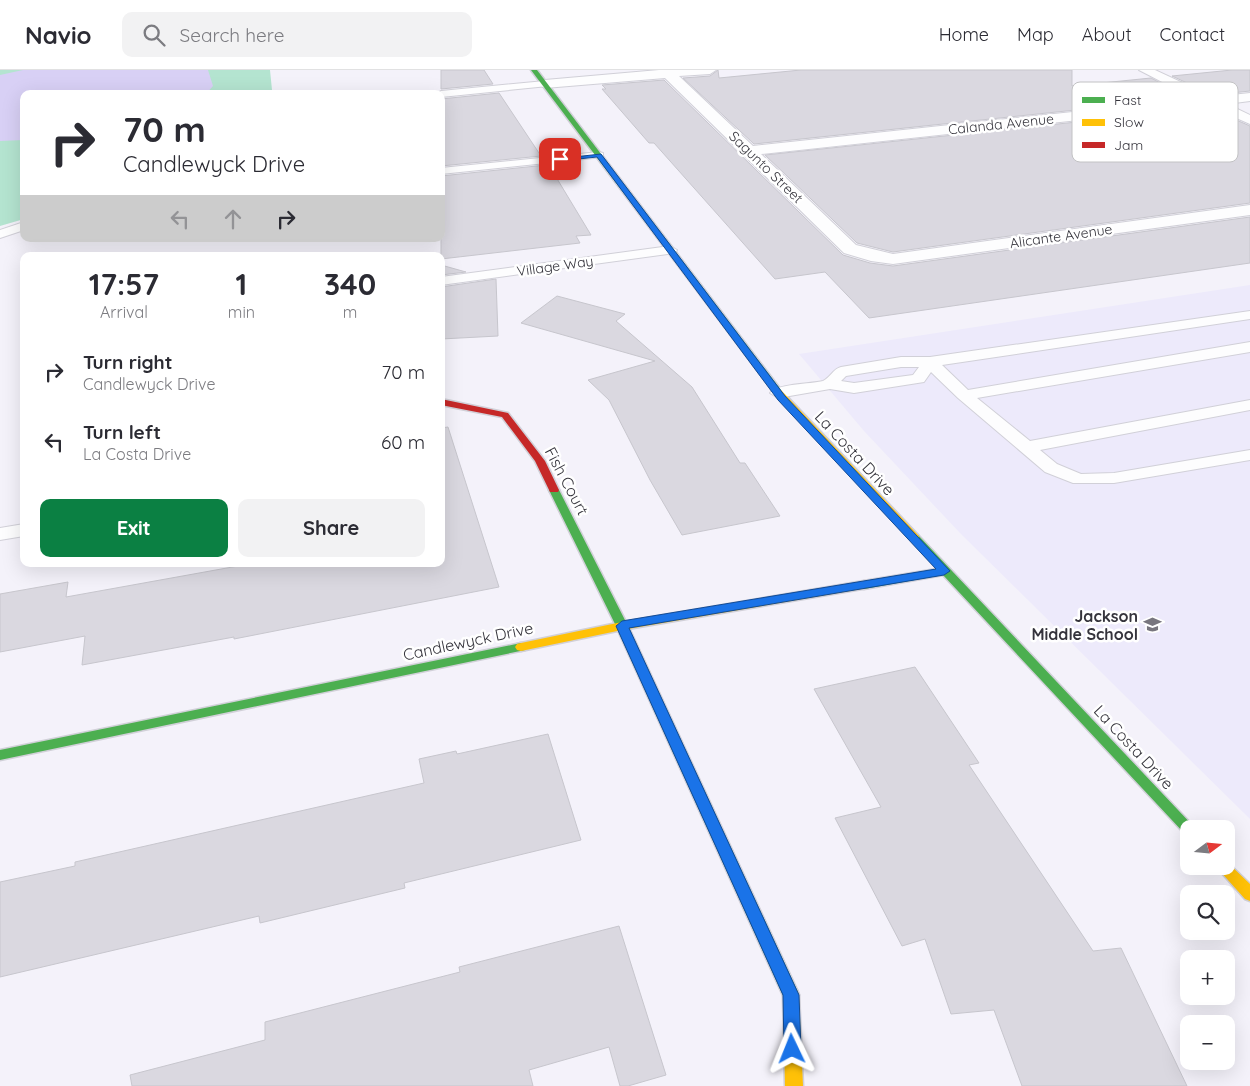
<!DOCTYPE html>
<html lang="en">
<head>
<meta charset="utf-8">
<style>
  :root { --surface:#fff; --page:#f2f2f3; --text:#2b2b33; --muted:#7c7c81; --line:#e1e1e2; --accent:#0b8043 }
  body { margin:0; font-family:Quicksand,sans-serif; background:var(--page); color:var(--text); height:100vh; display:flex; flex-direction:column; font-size:19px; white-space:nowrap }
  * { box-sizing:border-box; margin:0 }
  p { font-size:16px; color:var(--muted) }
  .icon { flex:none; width:28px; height:28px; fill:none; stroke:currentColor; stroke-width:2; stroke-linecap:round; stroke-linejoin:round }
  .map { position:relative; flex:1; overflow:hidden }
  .panel { position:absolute; left:20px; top:182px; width:425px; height:315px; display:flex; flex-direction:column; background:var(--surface); border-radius:10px; box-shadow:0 5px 20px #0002 }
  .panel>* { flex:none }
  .banner { position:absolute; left:20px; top:20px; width:425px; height:152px; border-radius:10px; box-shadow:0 5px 20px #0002; background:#fff; color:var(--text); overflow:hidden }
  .needle { width:32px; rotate:74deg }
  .fabs { position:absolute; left:1180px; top:750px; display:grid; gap:10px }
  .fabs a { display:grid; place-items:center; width:55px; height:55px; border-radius:10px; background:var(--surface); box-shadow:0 5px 20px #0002; font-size:25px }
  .pin { position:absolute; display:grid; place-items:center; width:42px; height:42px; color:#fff; margin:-21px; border-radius:10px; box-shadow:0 2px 8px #0006 }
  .me { position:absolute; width:55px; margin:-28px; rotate:358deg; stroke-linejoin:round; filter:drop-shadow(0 0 4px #0008) }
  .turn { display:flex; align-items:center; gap:18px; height:105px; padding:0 20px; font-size:22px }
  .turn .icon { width:65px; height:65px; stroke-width:2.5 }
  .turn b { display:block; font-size:35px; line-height:42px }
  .lanes { display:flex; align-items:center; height:48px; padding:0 20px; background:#0003; justify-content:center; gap:25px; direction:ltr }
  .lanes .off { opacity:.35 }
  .eta { display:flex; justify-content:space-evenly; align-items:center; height:85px; text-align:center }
  .eta b { font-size:30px; font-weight:700; line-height:35px }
  .action { display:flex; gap:10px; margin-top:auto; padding:10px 20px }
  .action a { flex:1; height:58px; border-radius:10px; background:var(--accent); color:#fff; font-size:20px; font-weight:700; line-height:58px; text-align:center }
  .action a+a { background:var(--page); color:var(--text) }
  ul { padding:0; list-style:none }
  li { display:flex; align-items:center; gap:15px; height:70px; padding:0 20px }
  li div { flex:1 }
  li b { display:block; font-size:19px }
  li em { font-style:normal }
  header { display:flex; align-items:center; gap:30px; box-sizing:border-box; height:70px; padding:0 25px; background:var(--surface); border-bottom:1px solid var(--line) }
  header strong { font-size:24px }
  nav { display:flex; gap:28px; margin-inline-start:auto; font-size:18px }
  .search { width:350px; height:45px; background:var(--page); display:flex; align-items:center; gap:12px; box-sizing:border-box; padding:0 18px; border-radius:10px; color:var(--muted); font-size:19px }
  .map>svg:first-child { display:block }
  .built { fill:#edeafb }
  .green { fill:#b4e4d0 }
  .water { fill:#d8d0f5 }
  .building { fill:#dad8e0; stroke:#c7c6cd }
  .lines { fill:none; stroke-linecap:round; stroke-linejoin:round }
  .lane-casing { stroke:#d1d0d8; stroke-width:2 }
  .street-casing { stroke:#d1d0d8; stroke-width:2 }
  .fast-casing { stroke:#d1d0d8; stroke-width:3 }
  .slow-casing { stroke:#d1d0d8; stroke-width:3 }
  .jam-casing { stroke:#d1d0d8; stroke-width:3 }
  .lane { fill:#fdfdfe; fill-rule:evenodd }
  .street { fill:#fdfdfe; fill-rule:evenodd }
  .fast { fill:#4caf50; fill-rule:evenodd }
  .slow { fill:#ffc107; fill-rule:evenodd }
  .jam { fill:#c62828; fill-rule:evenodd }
  .route { fill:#1a73e8; stroke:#114b97 }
  .labels { text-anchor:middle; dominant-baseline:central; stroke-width:5; stroke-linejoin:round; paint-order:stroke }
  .far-street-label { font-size:14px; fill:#35343c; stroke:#fff }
  .street-label { font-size:16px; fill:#35343c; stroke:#fff }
  .poi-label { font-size:16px; font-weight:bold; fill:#35343c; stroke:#fff; text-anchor:end }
  .key { fill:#fff; stroke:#c2c2c4; stroke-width:1 }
  .key-label { font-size:14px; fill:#35343c }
</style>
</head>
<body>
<header>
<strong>Navio</strong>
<div class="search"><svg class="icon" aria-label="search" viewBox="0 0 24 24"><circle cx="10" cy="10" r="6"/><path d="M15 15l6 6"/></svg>Search here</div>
<nav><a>Home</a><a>Map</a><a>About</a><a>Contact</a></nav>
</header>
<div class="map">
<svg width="1250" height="1016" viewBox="0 0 1250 1016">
  <rect width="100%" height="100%" fill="#f4f2fa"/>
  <!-- built -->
  <polygon class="built" points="1250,215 1250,749 960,463 864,361 799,284"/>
  <!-- green -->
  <polygon class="green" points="0,0 270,0 272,20 269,24 24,24 24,149 0,156"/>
  <!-- water -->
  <polygon class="water" points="23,0 208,0 213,16 206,24 24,24 24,70 0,71 0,5"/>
  <!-- building -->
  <g class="building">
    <polygon points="441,0 484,0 493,14 441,19"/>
    <polygon points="718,0 719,8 801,0 1072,0 1072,16 1151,8 1189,28 754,74 683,8 710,6"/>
    <polygon points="1232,0 1250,0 1250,21 1213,25 1172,6"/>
    <polygon points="664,10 843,185 870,193 893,196 1250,147 1250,193 869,248 825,202 775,209 654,73 649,73 602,19 606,19 602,15"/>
    <polygon points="499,23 541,86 441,96 441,29"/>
    <polygon points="1209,38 1250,56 1250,133 893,182 857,173 765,85"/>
    <polygon points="546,95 554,107 556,107 591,165 576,166 580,173 441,189 441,106"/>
    <polygon points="441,195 466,202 441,205"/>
    <polygon points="496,209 498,266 441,269 441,217"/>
    <polygon points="557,226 625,244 616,251 692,317 740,393 745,393 780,446 682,465 650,410 609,330 588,310 655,291 521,253"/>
    <polygon points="448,357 499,517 234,569 234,567 82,595 85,566 0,582 0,524 68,512 66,527 249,494 441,494 441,358"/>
    <polygon points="915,597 979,693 969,695 1093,881 1121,878 1187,1016 1022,1016 994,940 951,944 925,869 902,876 835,748 881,737 814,619"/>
    <polygon points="548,664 581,770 404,813 405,818 260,853 259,846 0,907 0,812 75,796 75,792 424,713 419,689 456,681 457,684"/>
    <polygon points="619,856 666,1005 628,1016 620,1016 609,977 529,1000 533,1016 132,1016 130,1005 265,970 265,952 460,902 459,897"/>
  </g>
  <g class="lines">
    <defs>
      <g id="lane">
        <polygon points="545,11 550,14 548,16 441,27 441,24 436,24 441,21"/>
        <polygon points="599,82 603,83 603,87 441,104 441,98"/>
        <polygon points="24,152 24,160 0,168 0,160"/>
        <polygon points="670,176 677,180 675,183 441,215 441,207"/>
        <path d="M1250 241V249L942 295 968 320 1250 272V282L977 328 1030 371 1250 330V340L1040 380 1057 394 1081 404 1114 403 1250 380V390L1114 413H1073L1045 402 958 328 931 302 924 312 854 323 830 319 778 328 770 323C776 314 811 314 823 311 830 308 833 299 841 297L901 287H930ZM901 297H919L913 305 854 313 841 311 846 306Z"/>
        <polygon points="24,454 24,466 0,470 0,458"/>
      </g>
      <polygon id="street" points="659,0 716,0 710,4 679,6 753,76 1195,29 1139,0 1155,0 1213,27 1250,23 1250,31 1227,34 1250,45 1250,54 1209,36 761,84 856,175 893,184 1250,135 1250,145 893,194 871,191 844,183 665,8 545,18 538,14 545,10"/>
      <g id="fast">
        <polygon points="531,0 537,0 781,320 781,324 775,324"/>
        <polygon points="554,417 559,420 628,556 797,920 799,925 797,930 791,933 785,930 616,556 549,420"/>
        <polygon points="914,464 918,465 1196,759 1189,759 1189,765 1184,763 943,505 864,519 860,518 858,515 864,511 937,499 910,469 909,467"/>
        <polygon points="521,573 525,574 527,577 525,580 0,690 0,680"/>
      </g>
      <g id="slow">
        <polygon points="778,319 781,320 918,465 919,467 918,469 910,469 775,324 773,322"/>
        <polygon points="864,511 870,515 868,518 622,560 521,581 517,580 515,577 517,574 521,573 622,552"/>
        <polygon points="1226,791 1250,814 1250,831 1245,829 1219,800 1217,796 1226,796"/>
        <polygon points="791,917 797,920 799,925 803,1016 785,1016 783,925 785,920"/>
      </g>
      <polygon id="jam" points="441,329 508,343 545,391 559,420 558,422 550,422 535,391 502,347 441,335"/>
    </defs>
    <!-- lane casing -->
    <use href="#lane" class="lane-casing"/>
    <!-- street casing -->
    <use href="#street" class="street-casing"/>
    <!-- fast casing -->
    <use href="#fast" class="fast-casing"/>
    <!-- slow casing -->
    <use href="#slow" class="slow-casing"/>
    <!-- jam casing -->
    <use href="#jam" class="jam-casing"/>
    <!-- lane -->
    <use href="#lane" class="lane"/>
    <!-- street -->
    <use href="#street" class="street"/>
    <!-- fast -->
    <use href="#fast" class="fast"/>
    <!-- slow -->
    <use href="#slow" class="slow"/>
    <!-- jam -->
    <use href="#jam" class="jam"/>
  </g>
  <!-- route -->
  <polygon class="route" points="601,84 785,326 950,501 944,505 629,558 799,925 801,979 799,985 792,988 786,985 784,979 783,925 616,556 622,551 936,499 778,330 597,87 560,91 556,89"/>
  <!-- icons -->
  <defs>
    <symbol id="school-bare" viewBox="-9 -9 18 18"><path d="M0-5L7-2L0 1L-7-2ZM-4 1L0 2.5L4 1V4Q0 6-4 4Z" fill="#78767e" stroke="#fff" stroke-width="2.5" paint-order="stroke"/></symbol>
  </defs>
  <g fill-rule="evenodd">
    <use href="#school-bare" x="1140" y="542" width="25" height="25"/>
  </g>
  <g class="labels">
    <!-- far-street labels -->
    <g class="far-street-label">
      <text transform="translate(1001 54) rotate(-6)">Calanda Avenue</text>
      <text transform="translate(766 97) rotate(44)">Sagunto Street</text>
      <text transform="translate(1061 166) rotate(-8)">Alicante Avenue</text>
      <text transform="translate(555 196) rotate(-8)">Village Way</text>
    </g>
    <!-- street labels -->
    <g class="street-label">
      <text transform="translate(855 383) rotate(47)">La Costa Drive</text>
      <text transform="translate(567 411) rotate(62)">Fish Court</text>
      <text transform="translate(468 571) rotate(-12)">Candlewyck Drive</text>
      <text transform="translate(1134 677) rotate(47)">La Costa Drive</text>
    </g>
    <!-- poi labels -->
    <g class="poi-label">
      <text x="1138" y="546">Jackson<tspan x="1138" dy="18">Middle School</tspan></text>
    </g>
  </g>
  <!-- legend -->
  <rect x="1072" y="12" width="166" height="80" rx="8" class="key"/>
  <rect x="1082" y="27" width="23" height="6" fill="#4caf50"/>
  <rect x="1082" y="49" width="23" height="7" fill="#ffc107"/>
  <rect x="1082" y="72" width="23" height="6" fill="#c62828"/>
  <g class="key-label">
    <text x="1114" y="35">Fast</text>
    <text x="1114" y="57">Slow</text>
    <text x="1114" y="80">Jam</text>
  </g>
</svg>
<div class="fabs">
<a><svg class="needle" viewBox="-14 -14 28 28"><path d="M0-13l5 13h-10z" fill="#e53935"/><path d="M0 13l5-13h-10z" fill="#7c7c81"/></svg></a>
<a><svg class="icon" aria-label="search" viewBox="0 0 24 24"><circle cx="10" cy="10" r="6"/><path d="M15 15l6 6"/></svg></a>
<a>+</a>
<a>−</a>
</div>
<div class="pin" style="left:560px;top:89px;background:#d93025"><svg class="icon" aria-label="arrive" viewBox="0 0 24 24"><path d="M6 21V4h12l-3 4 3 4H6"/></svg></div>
<svg class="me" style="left:792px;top:979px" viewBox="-20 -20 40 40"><path d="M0-17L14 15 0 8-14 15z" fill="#1a73e8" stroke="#fff" stroke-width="4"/></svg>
<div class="banner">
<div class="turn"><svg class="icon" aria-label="right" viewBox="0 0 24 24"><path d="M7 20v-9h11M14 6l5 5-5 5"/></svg><div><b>70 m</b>Candlewyck Drive</div></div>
<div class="lanes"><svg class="icon off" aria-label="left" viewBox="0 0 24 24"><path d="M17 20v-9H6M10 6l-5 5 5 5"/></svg><svg class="icon off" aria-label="ahead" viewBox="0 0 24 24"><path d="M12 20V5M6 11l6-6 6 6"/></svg><svg class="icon" aria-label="right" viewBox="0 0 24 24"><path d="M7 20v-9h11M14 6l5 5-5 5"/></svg></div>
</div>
<section class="panel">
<div class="eta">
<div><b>17:57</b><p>Arrival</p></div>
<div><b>1</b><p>min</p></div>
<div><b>340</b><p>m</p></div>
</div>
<ul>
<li><svg class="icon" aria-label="right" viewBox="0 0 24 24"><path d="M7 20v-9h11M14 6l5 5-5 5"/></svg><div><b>Turn right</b><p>Candlewyck Drive</p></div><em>70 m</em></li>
<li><svg class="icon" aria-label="left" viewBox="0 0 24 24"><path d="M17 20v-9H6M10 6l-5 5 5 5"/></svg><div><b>Turn left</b><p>La Costa Drive</p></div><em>60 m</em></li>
</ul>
<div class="action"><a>Exit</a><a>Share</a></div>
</section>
</div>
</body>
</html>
